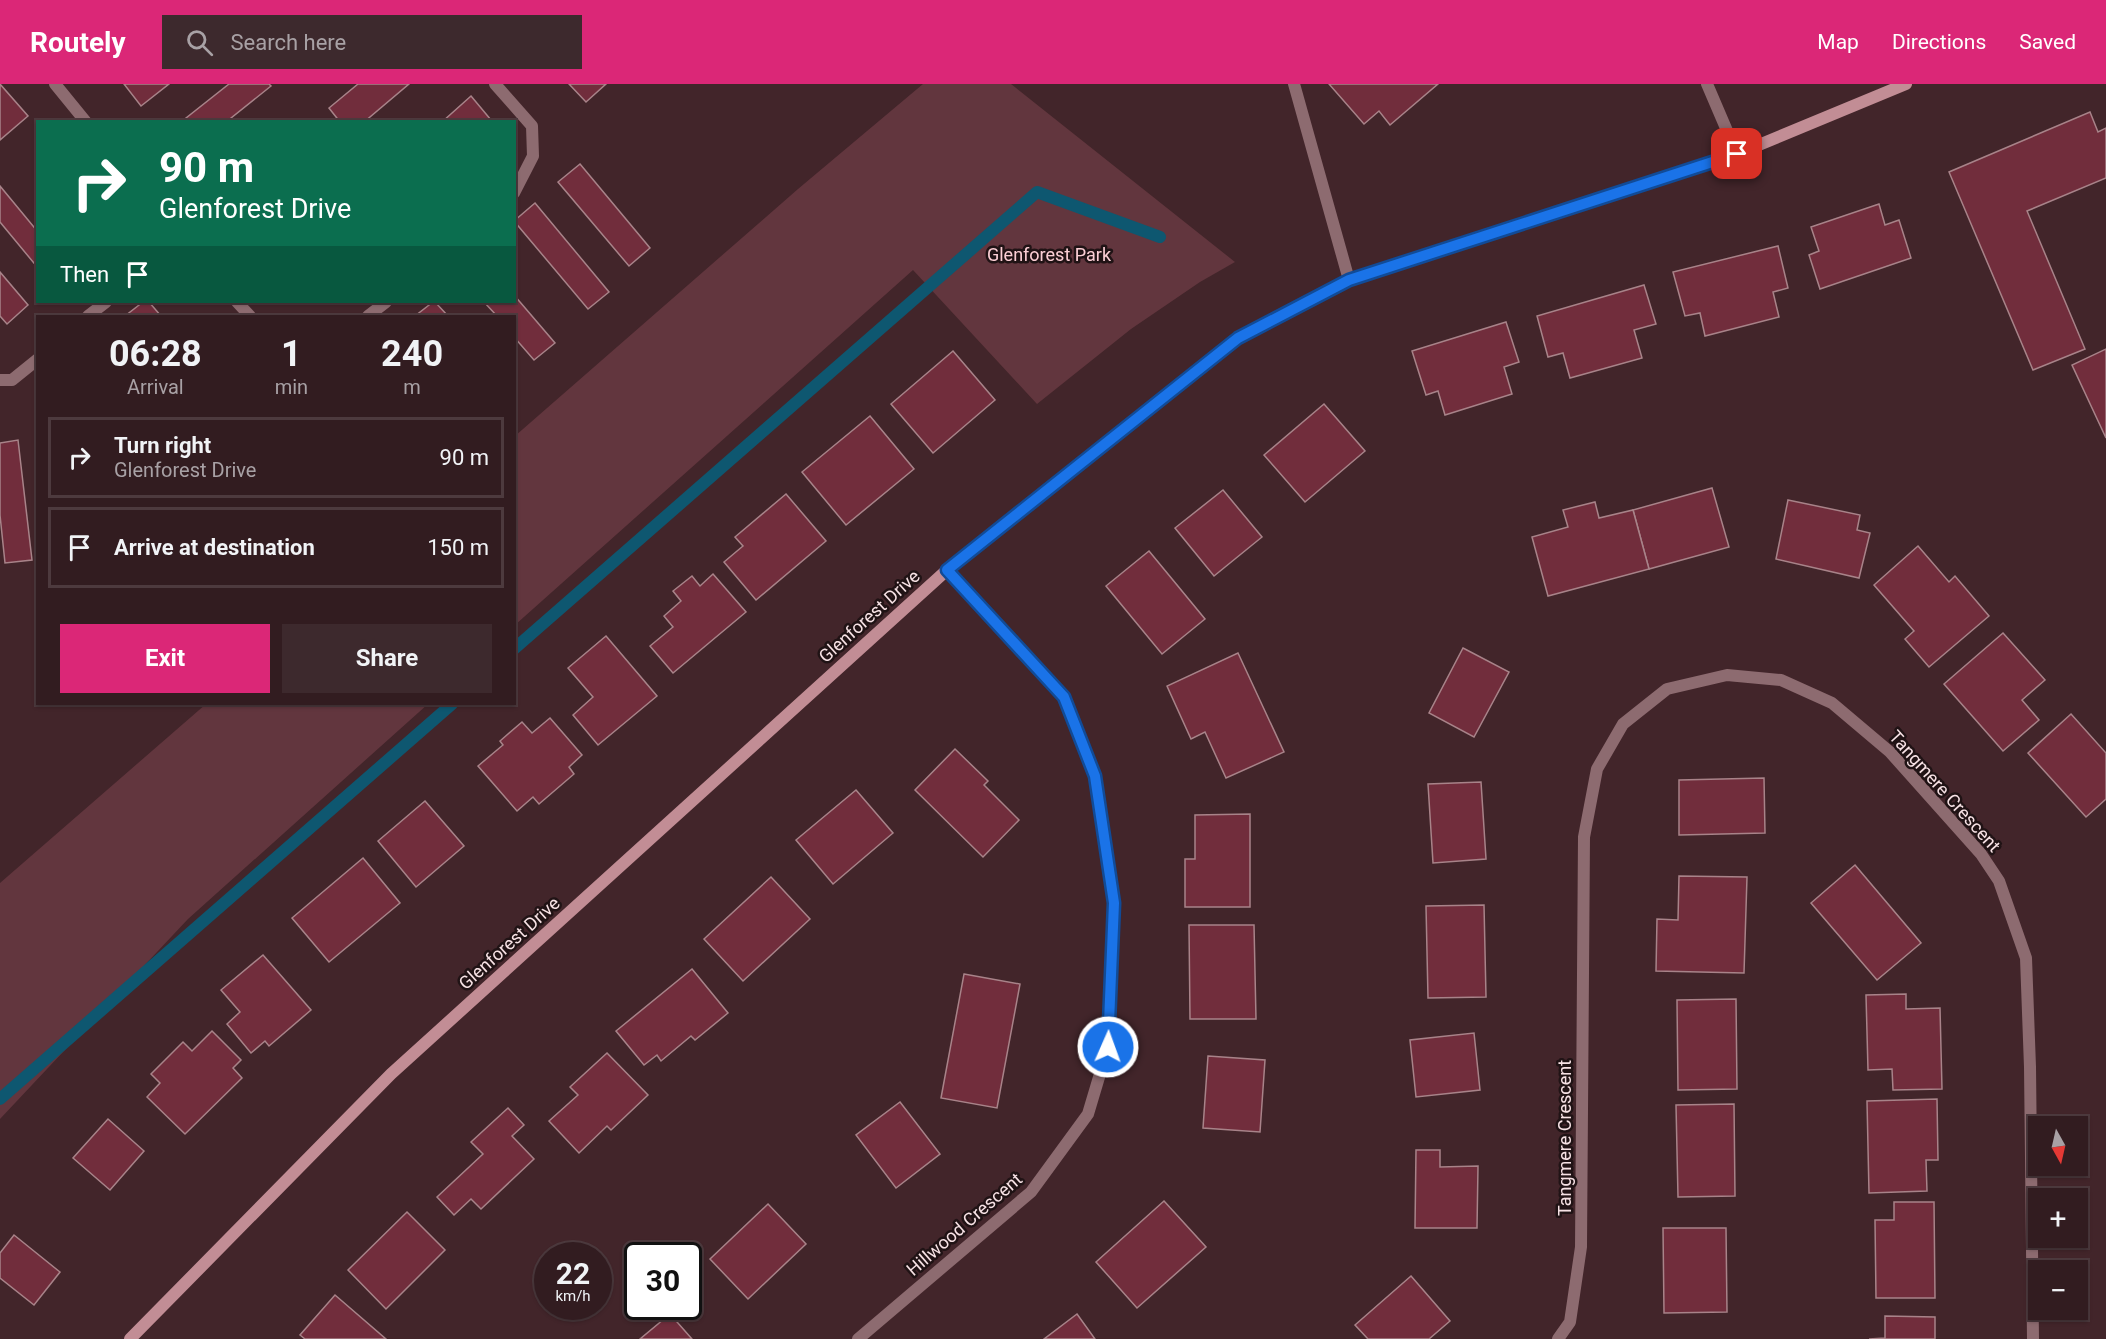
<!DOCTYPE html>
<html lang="en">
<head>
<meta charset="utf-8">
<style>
  :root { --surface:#321c20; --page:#3d292d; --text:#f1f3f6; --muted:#a8a1a5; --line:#4d3a3e; --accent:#db2777 }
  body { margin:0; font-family:Roboto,sans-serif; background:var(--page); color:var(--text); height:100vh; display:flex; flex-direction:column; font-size:22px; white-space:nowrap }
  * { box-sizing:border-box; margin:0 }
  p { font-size:20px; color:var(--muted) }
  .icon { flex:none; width:33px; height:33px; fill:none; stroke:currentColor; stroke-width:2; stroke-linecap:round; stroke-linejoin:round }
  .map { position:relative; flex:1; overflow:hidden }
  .panel { position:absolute; left:36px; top:231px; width:480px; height:390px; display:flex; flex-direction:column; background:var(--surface); border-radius:0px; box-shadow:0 2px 4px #0004,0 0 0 2px var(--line) }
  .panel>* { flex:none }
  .hud { position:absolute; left:36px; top:36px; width:480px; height:183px; border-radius:0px; box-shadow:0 2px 4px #0004,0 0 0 2px var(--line); background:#0b6e4f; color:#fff; overflow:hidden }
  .needle { width:39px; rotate:172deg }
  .buttons { position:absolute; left:2028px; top:1032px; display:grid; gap:12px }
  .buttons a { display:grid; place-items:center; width:60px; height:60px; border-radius:0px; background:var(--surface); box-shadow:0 2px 4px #0004,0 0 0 2px var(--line); font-size:30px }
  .speed { position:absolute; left:534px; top:1158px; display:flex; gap:12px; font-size:30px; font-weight:700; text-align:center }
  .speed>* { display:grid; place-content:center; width:78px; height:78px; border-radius:50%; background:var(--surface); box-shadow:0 2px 4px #0004,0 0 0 2px var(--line); line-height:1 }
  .speed small { font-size:15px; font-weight:400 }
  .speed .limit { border:3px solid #111; border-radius:9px; background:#fff; color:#111 }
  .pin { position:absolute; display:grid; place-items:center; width:51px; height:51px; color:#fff; margin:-26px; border-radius:12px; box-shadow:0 3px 9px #0006 }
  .me { position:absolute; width:66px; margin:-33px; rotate:2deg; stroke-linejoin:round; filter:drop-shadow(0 0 4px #0008) }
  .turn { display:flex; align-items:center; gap:21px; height:126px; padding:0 24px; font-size:27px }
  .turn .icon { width:78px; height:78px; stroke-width:2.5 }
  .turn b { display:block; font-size:42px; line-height:51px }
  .then { display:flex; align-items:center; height:57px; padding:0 24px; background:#0003; gap:12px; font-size:22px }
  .eta { display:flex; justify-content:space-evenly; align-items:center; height:102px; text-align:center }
  .eta b { font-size:36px; font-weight:700; line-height:42px }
  .cta { display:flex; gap:12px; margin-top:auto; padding:12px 24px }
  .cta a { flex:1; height:69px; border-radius:0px; background:var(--accent); color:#fff; font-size:24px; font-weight:700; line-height:69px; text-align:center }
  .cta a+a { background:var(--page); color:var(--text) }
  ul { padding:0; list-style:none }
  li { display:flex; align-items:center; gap:18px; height:81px; margin:0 12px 9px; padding:0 12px; border:3px solid var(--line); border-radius:0px }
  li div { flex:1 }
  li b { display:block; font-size:22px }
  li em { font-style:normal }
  header { display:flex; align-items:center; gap:36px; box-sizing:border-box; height:84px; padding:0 30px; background:var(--accent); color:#fff }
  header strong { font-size:28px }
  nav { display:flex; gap:33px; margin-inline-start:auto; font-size:21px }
  .search { width:420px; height:54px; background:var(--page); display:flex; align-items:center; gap:15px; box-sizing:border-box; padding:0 21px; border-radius:0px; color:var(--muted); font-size:22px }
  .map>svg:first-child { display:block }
  .green { fill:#62363e }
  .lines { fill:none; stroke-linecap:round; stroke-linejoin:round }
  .stream { stroke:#0e5770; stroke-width:12 }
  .building { fill:#712d3c; stroke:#a88389; stroke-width:1.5 }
  .lane { stroke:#8d6b70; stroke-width:12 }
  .street { stroke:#8d6b70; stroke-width:12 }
  .secondary { stroke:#c28d95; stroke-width:12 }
  .route-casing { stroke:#114b97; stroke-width:15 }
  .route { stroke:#1a73e8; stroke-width:10 }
  .labels { text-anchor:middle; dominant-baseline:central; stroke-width:5; stroke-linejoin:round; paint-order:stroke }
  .park-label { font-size:18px; fill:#fccfd5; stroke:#201315 }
  .street-label { font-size:18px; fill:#f7e2e5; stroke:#201315 }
</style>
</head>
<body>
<header>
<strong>Routely</strong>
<div class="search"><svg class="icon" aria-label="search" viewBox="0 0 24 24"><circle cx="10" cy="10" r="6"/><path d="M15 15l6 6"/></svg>Search here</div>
<nav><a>Map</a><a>Directions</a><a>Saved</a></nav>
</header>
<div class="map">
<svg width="2106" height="1255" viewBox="0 0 2106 1255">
  <rect width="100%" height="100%" fill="#42252a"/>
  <!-- green -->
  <g class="green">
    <polygon points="923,0 1011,0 1235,178 1200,198 1131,245 1037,320 913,186 515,541 515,352 798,105"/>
    <polygon points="206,620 428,620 188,835 0,1035 0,799"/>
  </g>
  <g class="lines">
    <!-- stream -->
    <g class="stream">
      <polyline points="514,565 1037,108 1160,153"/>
      <polyline points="0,1015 452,620"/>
    </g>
  </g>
  <!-- building -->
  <g class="building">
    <polygon points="0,0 28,32 0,56"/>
    <polygon points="124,0 169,0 141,22"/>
    <polygon points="229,0 269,0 271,2 226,38 181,38"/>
    <polygon points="358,0 409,0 364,38 340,38 329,24"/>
    <polygon points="569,0 606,0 586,18"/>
    <polygon points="1329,0 1438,0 1390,41 1379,27 1364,40"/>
    <polygon points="471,12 491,36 489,38 442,38"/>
    <polygon points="2090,28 2098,48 2106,44 2106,94 2027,127 2085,265 2033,286 1949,88"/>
    <polygon points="580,80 650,164 629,182 558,98"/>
    <polygon points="0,102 38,148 38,184 0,138"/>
    <polygon points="535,119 609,208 588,225 514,137"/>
    <polygon points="1879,120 1885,141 1899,136 1911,174 1820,205 1809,171 1819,167 1811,143"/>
    <polygon points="1778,162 1788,204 1773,208 1779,233 1705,252 1700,229 1685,232 1673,188"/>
    <polygon points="0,188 28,221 7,240 0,232"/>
    <polygon points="1644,201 1656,240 1634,246 1642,274 1570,294 1563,269 1548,273 1537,232"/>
    <polygon points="514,211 555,259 534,276 514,253 514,232 497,232 484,218 514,218"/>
    <polygon points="143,218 149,218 161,232 125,232"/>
    <polygon points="433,218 435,218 448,232 415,232"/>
    <polygon points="1506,238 1519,278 1504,283 1512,310 1445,331 1438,307 1426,311 1412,267"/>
    <polygon points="2106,265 2106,354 2072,281"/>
    <polygon points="953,267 995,316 933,369 891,320"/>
    <polygon points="1324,320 1365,367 1305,418 1264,371"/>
    <polygon points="870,332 914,385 846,441 802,388"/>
    <polygon points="18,356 32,476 5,479 0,431 0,359"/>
    <polygon points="1712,404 1729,463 1649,485 1633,426"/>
    <polygon points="1223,406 1262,453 1214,492 1175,444"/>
    <polygon points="786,410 826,457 756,516 724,478 743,462 735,453"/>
    <polygon points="1788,416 1860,431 1857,446 1870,449 1859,494 1776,475"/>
    <polygon points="1595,418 1599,434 1633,426 1649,485 1548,512 1532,453 1568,443 1563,426"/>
    <polygon points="1918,462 1949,498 1955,492 1989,532 1929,583 1905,555 1914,547 1874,501"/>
    <polygon points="1149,467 1205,535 1162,570 1106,502"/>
    <polygon points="713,490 746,528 673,589 650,562 673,543 664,532 681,517 673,507 692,492 700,502"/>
    <polygon points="2003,549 2045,596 2022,616 2039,636 2003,667 1944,600"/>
    <polygon points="606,552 657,612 598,661 573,631 593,613 568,584"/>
    <polygon points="1463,564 1509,588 1474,653 1429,629"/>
    <polygon points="1238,569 1284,668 1226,694 1205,648 1191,655 1167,602"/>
    <polygon points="2071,630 2106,669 2106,715 2086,733 2028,669"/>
    <polygon points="550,634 582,671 569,683 574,690 539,720 533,713 517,727 478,682 503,661 500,657 522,638 532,649"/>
    <polygon points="955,665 988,697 984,701 1019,736 983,773 915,706"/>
    <polygon points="1764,694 1765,749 1679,751 1679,696"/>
    <polygon points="1481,698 1486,775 1433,779 1428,700"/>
    <polygon points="856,706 893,749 833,800 796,756"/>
    <polygon points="425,717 464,762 416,803 378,757"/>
    <polygon points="1250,730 1250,823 1185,823 1185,775 1195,775 1195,731"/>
    <polygon points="363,774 400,819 329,878 292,834"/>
    <polygon points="1855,781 1921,859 1877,896 1811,819"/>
    <polygon points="1679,792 1747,793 1744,889 1656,887 1657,835 1678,836"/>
    <polygon points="771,793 810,835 743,897 704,855"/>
    <polygon points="1484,821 1486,913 1428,914 1426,822"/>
    <polygon points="1189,841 1254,841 1256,935 1190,935"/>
    <polygon points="263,871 311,926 269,962 265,957 251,969 227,940 240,928 221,906"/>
    <polygon points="692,885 728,929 695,956 691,952 661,977 657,971 644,981 616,947"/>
    <polygon points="964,890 1020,900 997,1024 941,1014"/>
    <polygon points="1906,910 1906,925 1940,924 1942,1005 1893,1006 1892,985 1868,986 1866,911"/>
    <polygon points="1736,915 1737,1005 1678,1006 1677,916"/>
    <polygon points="212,947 241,976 233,984 242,994 185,1050 147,1013 160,999 151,990 183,958 192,967"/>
    <polygon points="1474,949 1480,1006 1416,1013 1410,956"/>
    <polygon points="607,969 648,1011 611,1046 607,1042 579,1069 549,1037 578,1011 570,1003"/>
    <polygon points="1208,972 1265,976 1260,1048 1203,1044"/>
    <polygon points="1937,1015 1938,1076 1926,1076 1927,1107 1869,1109 1867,1017"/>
    <polygon points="900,1018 940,1070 896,1104 856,1051"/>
    <polygon points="1734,1020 1735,1112 1678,1113 1676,1021"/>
    <polygon points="508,1024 524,1041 512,1052 534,1075 481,1125 471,1115 454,1131 437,1113 483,1070 471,1058"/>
    <polygon points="108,1035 144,1067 110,1106 73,1074"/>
    <polygon points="1416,1066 1440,1066 1440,1083 1478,1082 1477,1144 1415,1144"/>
    <polygon points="1164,1117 1206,1163 1137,1224 1096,1178"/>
    <polygon points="1894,1118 1934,1118 1935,1214 1876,1214 1875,1136 1894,1136"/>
    <polygon points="768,1120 806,1160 748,1215 710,1175"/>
    <polygon points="407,1128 445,1166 386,1225 348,1186"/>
    <polygon points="1663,1144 1726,1144 1727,1228 1664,1229"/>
    <polygon points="14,1151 60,1188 34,1221 0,1194 0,1169"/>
    <polygon points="1411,1192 1450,1237 1429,1255 1368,1255 1355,1241"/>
    <polygon points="335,1211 386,1255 305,1255 300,1251"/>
    <polygon points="670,1230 692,1255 640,1255"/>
    <polygon points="1077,1230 1095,1255 1044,1255"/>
    <polygon points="1885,1232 1935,1233 1935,1255 1869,1255 1885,1254"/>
  </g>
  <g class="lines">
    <!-- lane -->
    <g class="lane">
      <polyline points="1294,0 1349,196"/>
      <polyline points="1707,0 1737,70"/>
    </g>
    <!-- street -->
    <g class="street">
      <polyline points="55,0 86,38"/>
      <polyline points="495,0 532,42 533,72 514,109"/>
      <polyline points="237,218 250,232"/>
      <polyline points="88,232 106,218"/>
      <polyline points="368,232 386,218"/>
      <polyline points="0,296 12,296 38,275"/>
      <polyline points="858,1255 1031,1108 1088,1030 1108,963 1114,819 1095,692 1064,613 947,486"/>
      <polyline points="1558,1255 1570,1238 1581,1163 1584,753 1597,685 1623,640 1667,605 1727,591 1781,596 1832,619 1890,668 1981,770 1999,797 2026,874 2030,983 2033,1255"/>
    </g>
    <!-- secondary -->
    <polyline class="secondary" points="130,1255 391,990 947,486 1238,254 1349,196 1737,70 1906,0"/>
  </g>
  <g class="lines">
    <defs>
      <polyline id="route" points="1108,963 1114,819 1095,692 1064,613 947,486 1238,254 1349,196 1737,70"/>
    </defs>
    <!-- route casing -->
    <use href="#route" class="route-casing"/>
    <!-- route -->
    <use href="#route" class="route"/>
  </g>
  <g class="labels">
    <!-- park labels -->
    <g class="park-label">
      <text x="1049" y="170">Glenforest Park</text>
    </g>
    <!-- street labels -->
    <g class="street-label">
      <text transform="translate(869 532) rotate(-42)">Glenforest Drive</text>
      <text transform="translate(1945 707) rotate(48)">Tangmere Crescent</text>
      <text transform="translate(509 859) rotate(-42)">Glenforest Drive</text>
      <text transform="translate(1564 1054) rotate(-90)">Tangmere Crescent</text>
      <text transform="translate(964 1140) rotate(-41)">Hillwood Crescent</text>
    </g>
  </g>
</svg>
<div class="buttons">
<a><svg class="needle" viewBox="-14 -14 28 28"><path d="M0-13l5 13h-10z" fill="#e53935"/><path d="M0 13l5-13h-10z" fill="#a8a1a5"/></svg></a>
<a>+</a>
<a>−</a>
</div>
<div class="speed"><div>22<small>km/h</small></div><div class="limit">30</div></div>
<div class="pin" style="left:1737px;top:70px;background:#d93025"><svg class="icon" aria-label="arrive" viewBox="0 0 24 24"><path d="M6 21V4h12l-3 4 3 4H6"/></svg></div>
<svg class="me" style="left:1108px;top:963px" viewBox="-20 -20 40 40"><circle r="17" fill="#1a73e8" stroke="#fff" stroke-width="3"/><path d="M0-11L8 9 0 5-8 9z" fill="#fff"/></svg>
<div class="hud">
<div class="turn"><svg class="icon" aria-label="right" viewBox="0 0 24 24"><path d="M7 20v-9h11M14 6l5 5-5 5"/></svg><div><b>90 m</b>Glenforest Drive</div></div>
<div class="then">Then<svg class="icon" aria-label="arrive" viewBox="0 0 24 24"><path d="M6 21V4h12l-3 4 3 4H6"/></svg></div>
</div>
<section class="panel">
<div class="eta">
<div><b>06:28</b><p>Arrival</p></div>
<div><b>1</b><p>min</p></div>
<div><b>240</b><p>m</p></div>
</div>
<ul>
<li><svg class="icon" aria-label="right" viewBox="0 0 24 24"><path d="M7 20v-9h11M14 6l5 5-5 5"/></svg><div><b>Turn right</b><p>Glenforest Drive</p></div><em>90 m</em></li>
<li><svg class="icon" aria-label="arrive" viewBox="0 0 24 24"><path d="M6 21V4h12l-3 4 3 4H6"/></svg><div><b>Arrive at destination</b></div><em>150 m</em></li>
</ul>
<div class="cta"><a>Exit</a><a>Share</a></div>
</section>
</div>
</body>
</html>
